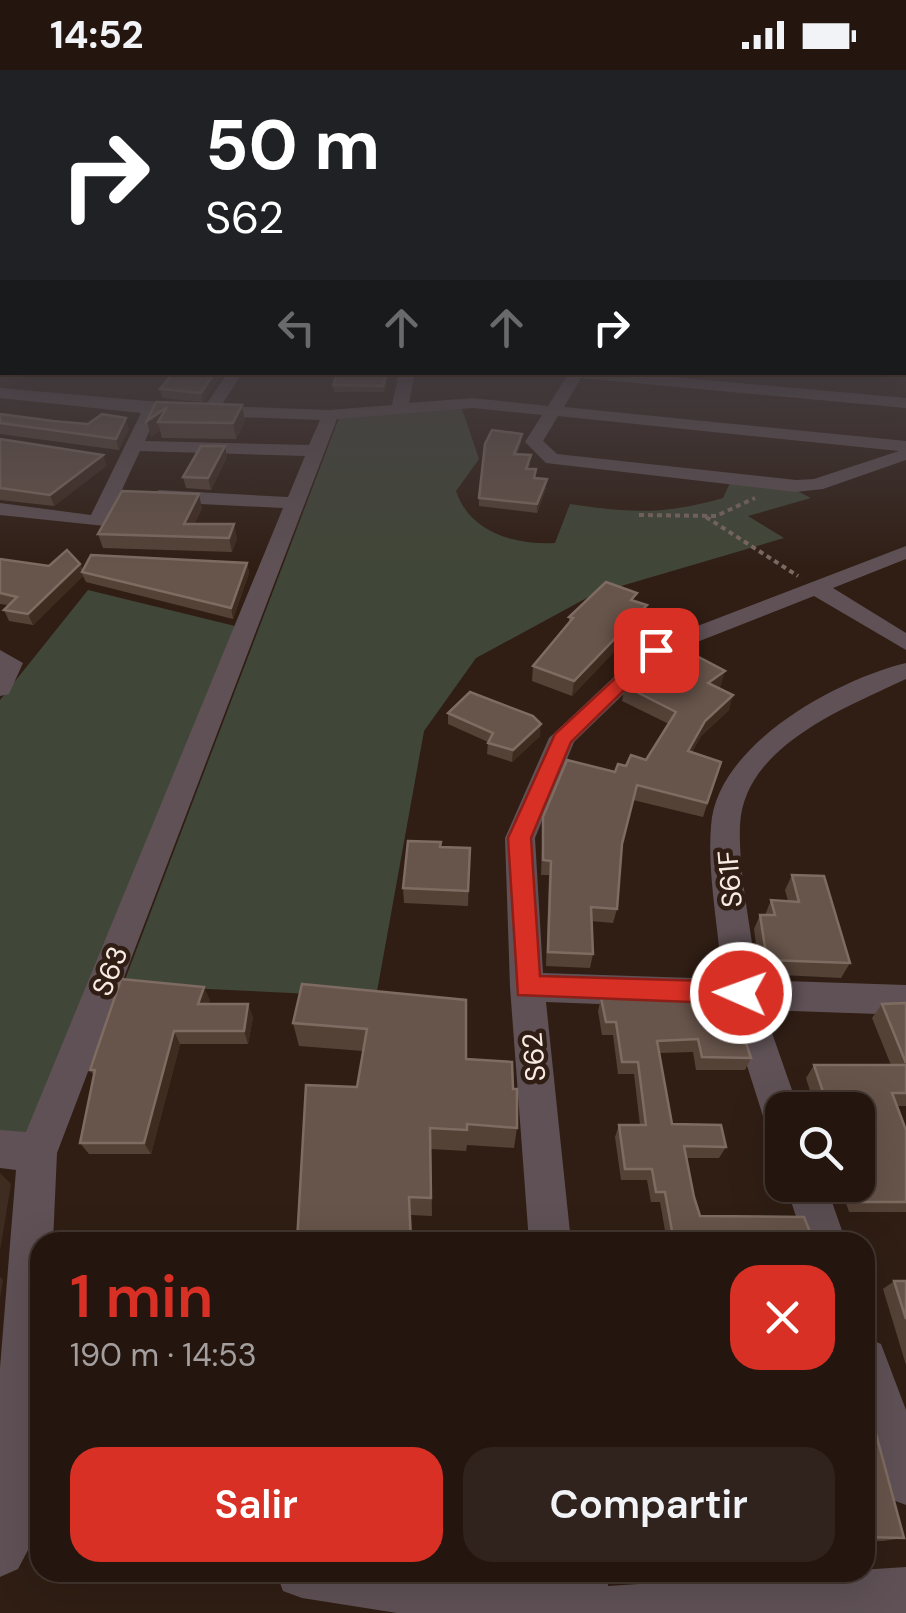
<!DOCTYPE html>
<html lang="es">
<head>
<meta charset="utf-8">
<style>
  :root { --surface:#24160f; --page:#30231d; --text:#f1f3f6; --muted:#a39f9e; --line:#41352f; --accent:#d93025 }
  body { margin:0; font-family:"DM Sans",sans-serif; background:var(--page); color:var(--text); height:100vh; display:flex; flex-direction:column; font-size:38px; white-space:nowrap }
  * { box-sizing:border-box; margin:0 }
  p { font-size:32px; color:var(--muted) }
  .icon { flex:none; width:55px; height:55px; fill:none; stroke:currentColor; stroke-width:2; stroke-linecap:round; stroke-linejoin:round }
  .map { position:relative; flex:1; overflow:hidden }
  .drawer { position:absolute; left:30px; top:1162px; width:845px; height:350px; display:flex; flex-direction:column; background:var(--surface); border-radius:30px; box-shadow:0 10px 40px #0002,0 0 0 2px var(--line) }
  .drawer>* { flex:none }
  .hud { position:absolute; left:0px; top:0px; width:908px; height:305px; box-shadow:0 10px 40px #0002,0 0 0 2px var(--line); background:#202124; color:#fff; overflow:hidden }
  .tools { position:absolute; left:765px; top:1022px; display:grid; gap:20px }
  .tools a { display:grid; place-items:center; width:110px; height:110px; border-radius:20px; background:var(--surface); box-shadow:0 10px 40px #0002,0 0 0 2px var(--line); font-size:50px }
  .pin { position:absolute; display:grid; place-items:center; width:85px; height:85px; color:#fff; margin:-42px; border-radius:20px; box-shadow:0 5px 15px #0006 }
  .me { position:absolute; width:110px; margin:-55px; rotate:272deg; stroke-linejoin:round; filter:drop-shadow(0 0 8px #0008) }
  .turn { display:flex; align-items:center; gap:35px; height:210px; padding:0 40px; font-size:45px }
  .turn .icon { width:130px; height:130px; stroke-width:2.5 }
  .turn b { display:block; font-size:70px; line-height:85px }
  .lanes { display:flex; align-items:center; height:95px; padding:0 40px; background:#0003; justify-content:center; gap:50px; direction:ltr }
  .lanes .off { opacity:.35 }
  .round { display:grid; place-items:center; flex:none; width:105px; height:105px; border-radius:30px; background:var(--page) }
  .head { display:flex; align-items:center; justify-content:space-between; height:170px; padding:0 40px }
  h1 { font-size:60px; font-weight:600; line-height:75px; color:var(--accent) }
  .cta { display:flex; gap:20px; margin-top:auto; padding:20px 40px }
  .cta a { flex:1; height:115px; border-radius:30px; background:var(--accent); color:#fff; font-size:40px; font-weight:600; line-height:115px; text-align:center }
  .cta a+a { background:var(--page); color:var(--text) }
  .status { display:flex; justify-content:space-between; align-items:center; height:70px; padding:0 50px; background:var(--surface); direction:ltr }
  .status svg { height:28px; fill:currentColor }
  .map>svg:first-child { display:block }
  .green { fill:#414738 }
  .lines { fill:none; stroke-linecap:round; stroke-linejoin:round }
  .path { stroke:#7b6a62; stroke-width:4; stroke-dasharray:5 4; stroke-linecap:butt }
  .minor { fill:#5f5155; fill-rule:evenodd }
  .wall { fill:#554237 }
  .shaded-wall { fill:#3f2c21 }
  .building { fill:#67544a; stroke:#7e6c62; stroke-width:2.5 }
  .route { fill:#d93025; stroke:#8d1f18; stroke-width:2.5 }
  .labels { text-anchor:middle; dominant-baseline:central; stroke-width:9; stroke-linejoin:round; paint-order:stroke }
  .street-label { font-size:28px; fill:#f8ebe4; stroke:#301e14 }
</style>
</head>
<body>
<div class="status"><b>14:52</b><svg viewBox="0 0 49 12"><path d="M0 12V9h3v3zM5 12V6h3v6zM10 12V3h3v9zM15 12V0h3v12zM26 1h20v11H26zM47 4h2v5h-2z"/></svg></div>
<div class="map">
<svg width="906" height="1543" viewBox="0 0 906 1543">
  <rect width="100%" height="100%" fill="#301e14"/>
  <!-- green -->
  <g class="green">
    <path d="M461 336 479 389 456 421C470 463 515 475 555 473L570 434C630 443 664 445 723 428L730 413 797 421 811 428 748 446 784 468 594 524 476 588 424 661 376 927 123 915 339 348Z"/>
    <polygon points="88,520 235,556 27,1064 0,1061 0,630"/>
  </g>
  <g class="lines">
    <!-- path -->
    <g class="path">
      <polyline points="639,445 716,446 755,428"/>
      <polyline points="706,447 798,506"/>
    </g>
    <!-- minor -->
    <g class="minor">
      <rect x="905" y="292" width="1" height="10"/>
      <polygon points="0,295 2,302 7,302 0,305"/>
      <path d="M228 302H243L221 336 330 340 392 335 399 302H415L409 333 473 328 548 336 566 307 555 302H619L906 328V338L581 308 564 337 906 371V390L823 419 796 422 546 393 525 372 542 345 473 338 337 349 57 1083 53 1172H40L39 1459 18 1499 0 1507V1298L16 1100 0 1098V1060L26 1062 283 438 159 432 149 426 159 420 288 427 305 386 140 381 105 456 0 445V433L91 445 141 343 0 328V318L205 336ZM157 344 320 350 309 375 145 371ZM558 346 899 381 814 409 796 410 557 384 543 371Z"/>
      <path d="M906 476V489L833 518 906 563V580L814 526 664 585 574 672 535 768 543 903 722 909C719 860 707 805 711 756 716 675 836 610 906 593V609C845 638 744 676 740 755 738 802 752 862 757 910L906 915V945L764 940 799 1040H782V1064L768 1059 763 1046 729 939 546 932 571 1172H529L510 917 505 768 549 668 648 575Z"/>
      <polygon points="0,580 23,593 9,624 0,626"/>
      <polygon points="786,1115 826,1115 846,1172 804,1172"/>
      <polygon points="865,1267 881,1274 906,1340 906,1435 888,1428 865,1361"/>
      <polygon points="906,1497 906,1543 397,1543 302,1528 283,1521 276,1502 484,1502 554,1513 554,1502 607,1502 608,1516"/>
    </g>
  </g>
  <!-- wall -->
  <g class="wall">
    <polygon points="170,302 223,302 203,332 162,328 160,319 171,306"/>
    <polygon points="389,302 384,322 334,322 333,315"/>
    <polygon points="0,344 53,351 129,359 119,380 0,364"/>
    <polygon points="147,351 245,351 236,369 162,368 160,360 151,367"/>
    <polygon points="522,364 521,372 517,384 530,394 528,399 535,408 546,418 537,443 479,436 479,428"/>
    <polygon points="0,369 103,385 106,396 54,436 0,430"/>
    <polygon points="227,387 211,420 186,418 183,407"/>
    <polygon points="202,438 194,454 237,468 232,482 103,478 98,464"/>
    <polygon points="0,489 49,496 80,494 83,501 247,493 249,503 233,549 86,512 83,506 33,555 9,551 4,540 8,535 0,534"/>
    <polygon points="636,531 644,550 572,626 532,611 533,596 569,554 569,547"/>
    <polygon points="721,615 718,618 729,640 701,666 692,682 721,692 703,747 633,730 622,777 617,839 613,853 591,851 593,884 590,898 546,896 549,805 541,805 543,747 615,702 626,696 646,690 669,654 622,631 625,616"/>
    <polygon points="448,643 540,666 512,692 487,684 488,672 448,654"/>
    <polygon points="441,777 470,778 468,836 404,833 403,818"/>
    <polygon points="792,805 850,893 841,908 760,904 754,859 760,845 765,845 771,830 788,831 785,820"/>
    <polygon points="302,914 466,989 513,1019 517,1058 514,1078 467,1075 466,1081 431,1079 432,1146 411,1145 412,1172 297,1172 357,1017 363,981 299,976 293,953"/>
    <polygon points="601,928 751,988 745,1000 696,1000 693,982 660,983 672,1054 726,1077 719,1088 686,1088 694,1127 700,1146 814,1172 667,1172 660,1132 651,1132 647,1110 621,1110 615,1067 619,1055 640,1055 634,1004 618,1004 613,965 602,965 598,941"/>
    <polygon points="210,930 208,934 253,947 248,974 180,974 151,1084 89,1084 80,1073 94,1006 90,1000"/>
    <polygon points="906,933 906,1036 897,1036 906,1060 906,1142 849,1142 840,1115 858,1115 858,1040 816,1040 806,1008 814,995 891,995 872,948 882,934"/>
    <polygon points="894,1211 906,1211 906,1295 883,1219"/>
    <polygon points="865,1323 904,1468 883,1471 865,1471"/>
  </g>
  <!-- shaded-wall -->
  <g class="shaded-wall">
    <polygon points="215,302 223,302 203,332 201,323"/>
    <polygon points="242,335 245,351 236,369 233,353"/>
    <polygon points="167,337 158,352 160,360 151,367 147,351"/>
    <polygon points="126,348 129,359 119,380 116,369"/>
    <polygon points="225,376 227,387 211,420 208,408"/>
    <polygon points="103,385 106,396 54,436 50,425"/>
    <polygon points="547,409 546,418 537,443 537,434"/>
    <polygon points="199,424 202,438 187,468 184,454"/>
    <polygon points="234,454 237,468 232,482 229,468"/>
    <polygon points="247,493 249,503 233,549 231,538"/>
    <polygon points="80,494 83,506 33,555 28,544"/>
    <polygon points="647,535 644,550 572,626 574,611"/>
    <polygon points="725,601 721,615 704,628 708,613"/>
    <polygon points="733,625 729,640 701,666 684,696 688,681 705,651"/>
    <polygon points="541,654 540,666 512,692 513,680"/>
    <polygon points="204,917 210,930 204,947 198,934"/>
    <polygon points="248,934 253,947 248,974 244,961"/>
    <polygon points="174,961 180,974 151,1084 144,1073"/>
    <polygon points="0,1103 11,1114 0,1180"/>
    <polygon points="0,1207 3,1210 0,1229"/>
  </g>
  <!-- building -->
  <g class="building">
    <polygon points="174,302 215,302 201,323 160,319"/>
    <polygon points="338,302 387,302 383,316 333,315"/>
    <polygon points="156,332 242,335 233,353 158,352 167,337 147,351"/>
    <polygon points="0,344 53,351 88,354 102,344 126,348 116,369 0,353"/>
    <polygon points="492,360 522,364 514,384 531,385 526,399 536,399 534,408 547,409 537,434 479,428 485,374"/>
    <polygon points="0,369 103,385 50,425 0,418"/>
    <polygon points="201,376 225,376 208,408 183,407"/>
    <polygon points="122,421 199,424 184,454 234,454 229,468 98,464"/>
    <polygon points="67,480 80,494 28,544 4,540 17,527 0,523 0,489 49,496"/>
    <polygon points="91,485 247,493 231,538 82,502"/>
    <polygon points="606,512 637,523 631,530 647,535 574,611 533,596 573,548 569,547"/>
    <polygon points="672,573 725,601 708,613 733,625 705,651 688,681 721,692 707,733 637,715 622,774 617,839 591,837 593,884 548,882 551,791 543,790 543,747 567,690 615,702 618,694 626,696 631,685 646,690 676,642 625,616"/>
    <polygon points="470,622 533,646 541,654 513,680 488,673 493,663 448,643"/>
    <polygon points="408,771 441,772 440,777 470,778 468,821 403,818"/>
    <polygon points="792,805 824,806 850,893 767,890 760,845 775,845 771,830 799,832"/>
    <polygon points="121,909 204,917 198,934 248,934 244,961 174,961 144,1073 80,1073 95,1000 90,1000"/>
    <polygon points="302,914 466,930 466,989 512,992 513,1019 517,1019 517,1058 467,1054 467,1060 430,1058 431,1128 409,1127 411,1172 297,1172 306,1015 357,1017 367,959 293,953"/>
    <polygon points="601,928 732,930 751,988 702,987 698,969 657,971 672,1054 721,1055 726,1077 684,1076 694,1127 700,1146 804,1147 814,1172 674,1172 665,1122 656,1122 652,1099 625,1099 619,1055 646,1055 638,992 622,992 616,952 606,952"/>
    <polygon points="906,933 906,993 882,934"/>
    <polygon points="814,995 906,995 906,1023 892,1023 906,1060 906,1132 860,1132 854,1115 858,1115 858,1040 829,1040"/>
    <polygon points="894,1211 906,1211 906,1249"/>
    <polygon points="865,1323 904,1468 865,1467"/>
  </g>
  <!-- sky -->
  <linearGradient id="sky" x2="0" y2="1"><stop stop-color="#1a100b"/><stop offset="0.57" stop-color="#484145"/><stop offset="1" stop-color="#484145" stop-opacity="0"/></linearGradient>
  <rect width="906" height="498" fill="url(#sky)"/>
  <!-- route -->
  <polygon class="route" points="649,577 665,580 571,672 531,768 540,906 741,912 750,915 754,923 750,931 741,934 518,925 508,768 555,664"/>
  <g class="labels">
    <!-- street labels -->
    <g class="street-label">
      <text transform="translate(730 809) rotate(-95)">S61F</text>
      <text transform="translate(110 901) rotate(-68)">S63</text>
      <text transform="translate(534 987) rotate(-95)">S62</text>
    </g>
  </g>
</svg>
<div class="tools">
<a><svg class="icon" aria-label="search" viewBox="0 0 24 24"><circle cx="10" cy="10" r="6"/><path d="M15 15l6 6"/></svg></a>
</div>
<div class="pin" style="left:656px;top:580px;background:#d93025"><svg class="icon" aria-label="arrive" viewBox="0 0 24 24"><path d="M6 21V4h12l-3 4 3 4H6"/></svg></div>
<svg class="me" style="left:741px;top:923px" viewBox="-20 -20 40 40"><circle r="17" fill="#d93025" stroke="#fff" stroke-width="3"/><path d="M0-11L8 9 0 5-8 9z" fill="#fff"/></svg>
<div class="hud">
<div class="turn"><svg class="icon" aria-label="right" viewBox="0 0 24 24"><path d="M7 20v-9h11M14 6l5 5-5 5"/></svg><div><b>50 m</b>S62</div></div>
<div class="lanes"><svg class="icon off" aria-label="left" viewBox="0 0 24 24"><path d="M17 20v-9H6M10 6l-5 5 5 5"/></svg><svg class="icon off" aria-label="ahead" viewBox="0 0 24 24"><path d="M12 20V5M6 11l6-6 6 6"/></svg><svg class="icon off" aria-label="ahead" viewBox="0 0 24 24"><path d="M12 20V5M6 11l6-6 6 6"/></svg><svg class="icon" aria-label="right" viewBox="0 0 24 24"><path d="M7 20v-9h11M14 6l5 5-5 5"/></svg></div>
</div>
<section class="drawer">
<div class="head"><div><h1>1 min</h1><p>190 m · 14:53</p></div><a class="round" style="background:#d93025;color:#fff"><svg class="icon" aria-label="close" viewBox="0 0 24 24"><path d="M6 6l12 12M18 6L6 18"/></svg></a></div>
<div class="cta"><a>Salir</a><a>Compartir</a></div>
</section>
</div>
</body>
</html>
